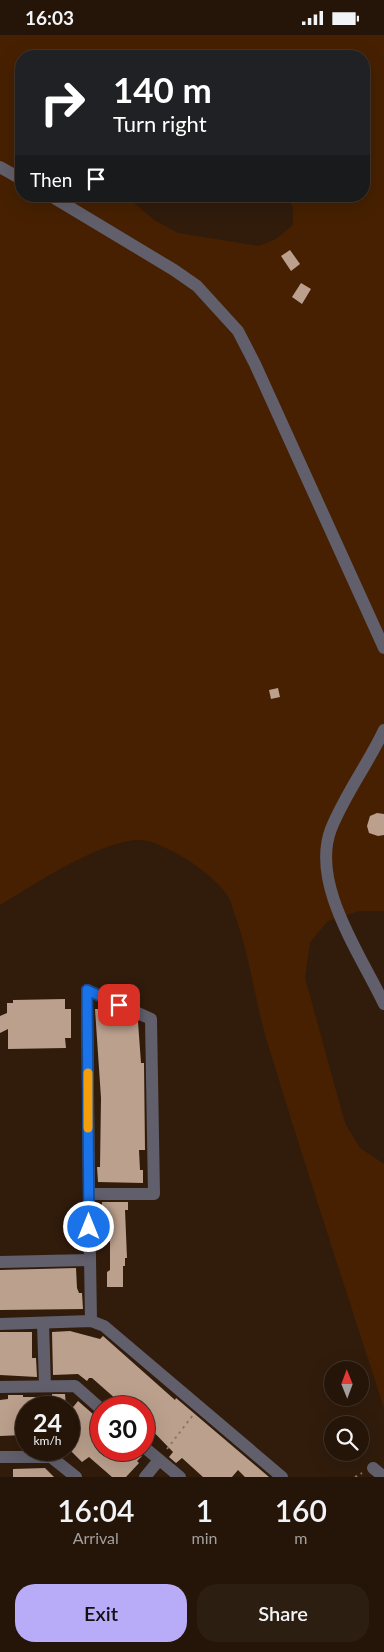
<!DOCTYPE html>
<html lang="en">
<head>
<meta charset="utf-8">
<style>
  :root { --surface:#251509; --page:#2d1e12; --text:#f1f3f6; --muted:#a39f9c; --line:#42342a; --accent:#b8abf7 }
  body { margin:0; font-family:Lato,sans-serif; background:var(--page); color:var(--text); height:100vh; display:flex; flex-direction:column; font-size:19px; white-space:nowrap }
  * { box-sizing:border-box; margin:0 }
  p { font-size:16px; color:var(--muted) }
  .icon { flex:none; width:28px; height:28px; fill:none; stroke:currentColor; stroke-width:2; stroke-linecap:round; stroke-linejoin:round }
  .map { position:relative; height:1442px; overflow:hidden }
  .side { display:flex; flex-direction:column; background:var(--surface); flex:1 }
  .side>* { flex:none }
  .hud { position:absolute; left:15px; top:15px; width:355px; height:152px; border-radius:20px; box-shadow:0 5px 20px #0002,0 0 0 1px var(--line); background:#202124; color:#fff; overflow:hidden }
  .needle { width:32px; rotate:359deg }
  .buttons { position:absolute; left:324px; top:1326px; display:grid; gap:10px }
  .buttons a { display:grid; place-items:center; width:45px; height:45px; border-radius:50%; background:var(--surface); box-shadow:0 5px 20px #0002,0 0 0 1px var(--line); font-size:25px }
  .speed { position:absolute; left:15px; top:1361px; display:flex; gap:10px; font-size:25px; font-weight:700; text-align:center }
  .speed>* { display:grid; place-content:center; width:65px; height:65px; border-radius:50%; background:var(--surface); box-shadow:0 5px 20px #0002,0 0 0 1px var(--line); line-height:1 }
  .speed small { font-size:12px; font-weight:400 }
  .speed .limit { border:8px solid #d22; background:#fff; color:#111 }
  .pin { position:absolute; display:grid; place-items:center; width:42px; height:42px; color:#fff; margin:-21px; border-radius:10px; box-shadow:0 2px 8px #0006 }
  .me { position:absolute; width:55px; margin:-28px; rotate:0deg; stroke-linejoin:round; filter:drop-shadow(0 0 4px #0008) }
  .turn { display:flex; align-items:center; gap:18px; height:105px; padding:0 15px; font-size:22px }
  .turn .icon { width:65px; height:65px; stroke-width:2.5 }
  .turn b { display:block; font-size:35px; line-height:42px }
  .then { display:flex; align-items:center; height:48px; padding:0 15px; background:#0003; gap:10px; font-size:19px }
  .eta { display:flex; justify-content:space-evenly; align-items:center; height:85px; text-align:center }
  .eta b { font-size:30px; font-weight:600; line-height:35px }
  .action { display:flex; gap:10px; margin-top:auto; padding:10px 15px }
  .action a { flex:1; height:58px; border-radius:20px; background:var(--accent); color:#111; font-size:20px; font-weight:600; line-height:58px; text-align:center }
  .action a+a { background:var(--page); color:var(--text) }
  .status { display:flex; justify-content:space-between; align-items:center; height:35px; padding:0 25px; background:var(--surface); direction:ltr }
  .status svg { height:14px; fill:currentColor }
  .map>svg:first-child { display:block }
  .green { fill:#462000; fill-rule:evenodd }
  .building { fill:#bba08d }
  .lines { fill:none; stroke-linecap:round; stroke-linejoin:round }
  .path { stroke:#8b796b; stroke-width:2; stroke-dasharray:2.5 4; stroke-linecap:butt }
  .minor { stroke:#605f6b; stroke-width:12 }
  .tertiary { stroke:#605f6b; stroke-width:12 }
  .route-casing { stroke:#114b97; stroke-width:12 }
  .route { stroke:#1a73e8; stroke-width:9 }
  .slow { stroke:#f59e0b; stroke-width:9 }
</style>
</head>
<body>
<div class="status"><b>16:03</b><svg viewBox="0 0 49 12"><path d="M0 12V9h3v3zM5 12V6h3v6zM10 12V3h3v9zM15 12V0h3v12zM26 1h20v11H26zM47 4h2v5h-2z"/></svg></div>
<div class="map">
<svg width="384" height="1442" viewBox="0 0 384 1442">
  <rect width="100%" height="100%" fill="#311c0c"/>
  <!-- green -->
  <path class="green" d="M0 0H384V876H359L328 886 310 907 305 943 345 1088 360 1113 384 1129V1373C344 1250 304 1127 266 1003 255 964 250 924 237 886 234 879 232 870 229 863 216 840 173 813 148 806 112 797 32 851 0 870ZM21 21H364V161H289L293 173V190L276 204 259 211 178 198 154 185 126 161H21Z"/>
  <!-- building -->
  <g class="building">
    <polygon points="290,215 300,229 291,236 281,221"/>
    <polygon points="301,248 311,254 302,269 292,262"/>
    <polygon points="278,653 280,662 271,664 269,655"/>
    <polygon points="377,778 384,779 384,800 378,801 369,798 367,791 370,781"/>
    <polygon points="65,964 65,974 71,974 71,1003 65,1003 66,1013 8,1014 8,994 0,998 0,981 7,978 7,968 13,968 13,965"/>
    <polygon points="95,974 106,974 106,984 131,984 138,987 141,1028 144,1028 145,1115 139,1115 140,1135 143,1135 143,1148 98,1147 97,1132 100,1132 101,1063"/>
    <polygon points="102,1167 128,1167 128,1175 125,1175 127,1223 125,1223 125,1231 123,1231 123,1252 107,1252 107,1237 110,1235 110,1206 107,1206 107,1182 102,1183"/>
    <polygon points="76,1233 77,1253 79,1258 82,1258 83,1274 0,1275 0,1235"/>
    <polygon points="70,1296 100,1304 103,1301 175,1365 176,1363 269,1442 245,1442 238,1435 232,1442 203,1442 182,1423 176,1428 169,1422 173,1417 144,1387 144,1372 125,1372 92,1343 89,1343 87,1346 78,1339 53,1340 52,1297"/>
    <polygon points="0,1297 32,1297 32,1323 36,1323 37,1342 0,1340"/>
    <polygon points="52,1359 65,1359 66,1372 26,1372 26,1377 24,1377 24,1400 0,1401 0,1365 8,1364 8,1360 23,1360 23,1362 52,1362"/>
    <polygon points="78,1366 101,1386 101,1415 136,1415 142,1421 137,1426 139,1428 126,1442 112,1442 89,1422 82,1427 69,1414 69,1377"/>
    <polygon points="45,1433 54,1442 13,1442 13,1434"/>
  </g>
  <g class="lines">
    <!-- path -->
    <g class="path">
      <polyline points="167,1414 193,1380"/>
      <polyline points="355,1442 362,1438"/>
    </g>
    <!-- minor -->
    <g class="minor">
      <polygon points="87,955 151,984 154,1159 89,1159"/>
      <polyline points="89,1159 91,1286"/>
      <polyline points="0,1227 89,1225"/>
      <polyline points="43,1288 45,1351"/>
      <polyline points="0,1289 91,1286 104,1291 282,1442"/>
      <polyline points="0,1352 75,1351 101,1374"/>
      <polyline points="144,1412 180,1442"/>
      <polyline points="373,1433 384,1442"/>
      <polyline points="145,1442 159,1425"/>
    </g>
    <!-- tertiary -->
    <g class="tertiary">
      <polyline points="0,132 21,144"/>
      <polyline points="51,161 174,235 197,251 238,296 255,329 384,613"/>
      <path d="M384 695C368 729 345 759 331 794 310 849 361 920 384 969"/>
      <polyline points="0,1422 51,1422 76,1442"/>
    </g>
  </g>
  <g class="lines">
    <defs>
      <polyline id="route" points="89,1192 87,955 119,970"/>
    </defs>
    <!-- route casing -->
    <use href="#route" class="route-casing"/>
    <!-- route -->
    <use href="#route" class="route"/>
    <!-- slow -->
    <polyline class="slow" points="88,1038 88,1093"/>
  </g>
</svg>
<div class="buttons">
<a><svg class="needle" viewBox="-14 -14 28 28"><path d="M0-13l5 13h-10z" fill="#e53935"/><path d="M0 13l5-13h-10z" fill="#a39f9c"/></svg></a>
<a><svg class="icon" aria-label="search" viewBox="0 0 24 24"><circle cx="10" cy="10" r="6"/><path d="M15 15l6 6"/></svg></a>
</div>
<div class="speed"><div>24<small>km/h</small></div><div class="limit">30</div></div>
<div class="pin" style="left:119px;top:970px;background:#d93025"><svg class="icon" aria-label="arrive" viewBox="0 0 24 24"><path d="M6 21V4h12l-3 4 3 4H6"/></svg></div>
<svg class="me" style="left:89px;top:1192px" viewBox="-20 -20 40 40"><circle r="17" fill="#1a73e8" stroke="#fff" stroke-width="3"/><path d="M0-11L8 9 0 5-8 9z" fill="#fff"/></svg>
<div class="hud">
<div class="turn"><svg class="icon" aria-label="right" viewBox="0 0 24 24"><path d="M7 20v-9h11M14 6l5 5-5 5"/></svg><div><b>140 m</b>Turn right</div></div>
<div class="then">Then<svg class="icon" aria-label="arrive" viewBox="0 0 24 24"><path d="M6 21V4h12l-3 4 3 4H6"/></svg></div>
</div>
</div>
<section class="side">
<div class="eta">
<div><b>16:04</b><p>Arrival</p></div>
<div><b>1</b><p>min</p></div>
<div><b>160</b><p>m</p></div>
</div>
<div class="action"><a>Exit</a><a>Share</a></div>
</section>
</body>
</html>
